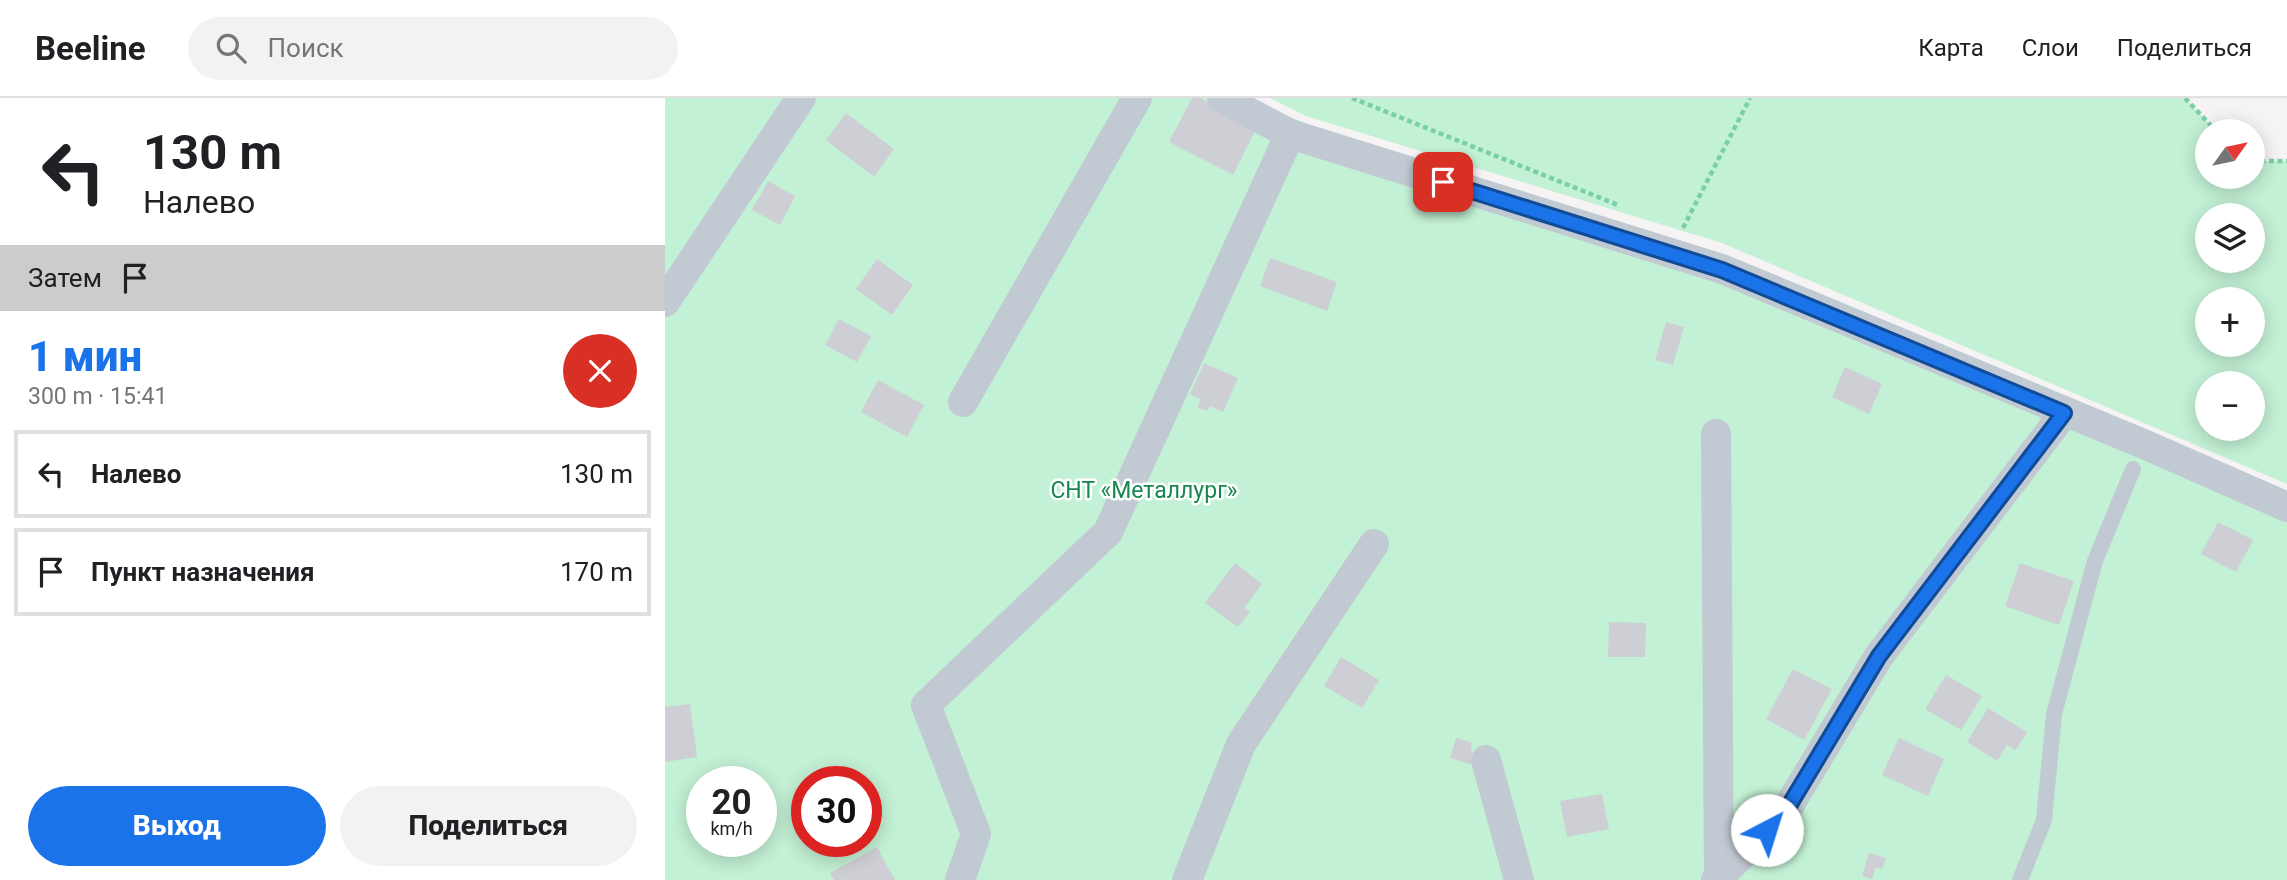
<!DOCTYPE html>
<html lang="ru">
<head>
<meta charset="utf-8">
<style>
  :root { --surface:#fff; --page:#f2f2f2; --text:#202124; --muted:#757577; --line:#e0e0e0; --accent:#1a73e8 }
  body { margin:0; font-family:Roboto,sans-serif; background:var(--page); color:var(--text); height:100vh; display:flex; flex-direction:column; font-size:26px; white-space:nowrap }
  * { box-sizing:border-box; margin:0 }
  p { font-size:23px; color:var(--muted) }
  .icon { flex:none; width:38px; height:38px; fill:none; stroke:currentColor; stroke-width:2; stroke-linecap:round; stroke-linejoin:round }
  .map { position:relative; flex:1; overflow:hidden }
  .sheet { display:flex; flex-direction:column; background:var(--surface); width:665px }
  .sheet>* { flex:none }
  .hud { background:#fff; color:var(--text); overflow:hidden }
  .needle { width:46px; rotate:57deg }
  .fabs { position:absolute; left:1530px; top:21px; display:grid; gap:14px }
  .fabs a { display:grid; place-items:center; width:70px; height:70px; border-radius:50%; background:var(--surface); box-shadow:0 4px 18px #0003; font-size:35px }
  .speed { position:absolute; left:21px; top:668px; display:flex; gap:14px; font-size:35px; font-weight:700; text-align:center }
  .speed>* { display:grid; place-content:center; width:91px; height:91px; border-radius:50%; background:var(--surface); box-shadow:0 4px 18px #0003; line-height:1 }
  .speed small { font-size:18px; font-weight:400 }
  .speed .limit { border:10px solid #d22; background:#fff; color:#111 }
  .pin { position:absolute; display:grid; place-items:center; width:60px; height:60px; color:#fff; margin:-30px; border-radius:14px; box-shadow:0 4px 10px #0006 }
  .me { position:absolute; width:77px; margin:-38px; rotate:40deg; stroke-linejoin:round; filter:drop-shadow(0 0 5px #0008) }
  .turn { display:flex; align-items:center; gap:24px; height:147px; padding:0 28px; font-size:32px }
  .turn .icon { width:91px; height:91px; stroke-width:2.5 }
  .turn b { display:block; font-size:49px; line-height:60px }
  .then { display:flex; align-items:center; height:66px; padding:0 28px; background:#0003; gap:14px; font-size:26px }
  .round { display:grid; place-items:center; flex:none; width:74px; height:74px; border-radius:37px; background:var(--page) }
  .summary { display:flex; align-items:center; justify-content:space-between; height:119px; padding:0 28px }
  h1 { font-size:42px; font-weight:800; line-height:52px; color:var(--accent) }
  .button { display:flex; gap:14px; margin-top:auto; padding:14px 28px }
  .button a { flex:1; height:80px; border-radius:42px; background:var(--accent); color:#fff; font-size:28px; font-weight:800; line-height:80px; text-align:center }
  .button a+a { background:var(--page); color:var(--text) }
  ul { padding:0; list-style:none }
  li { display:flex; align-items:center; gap:21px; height:88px; margin:0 14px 10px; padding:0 14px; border:4px solid var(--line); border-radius:0px }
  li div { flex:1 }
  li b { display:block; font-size:26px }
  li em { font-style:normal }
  header { display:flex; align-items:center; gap:42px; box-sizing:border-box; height:98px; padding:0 35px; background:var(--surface); border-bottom:2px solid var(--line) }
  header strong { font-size:33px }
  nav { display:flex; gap:38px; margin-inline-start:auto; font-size:24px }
  .search { width:490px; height:63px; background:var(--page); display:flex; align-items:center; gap:18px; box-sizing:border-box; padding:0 24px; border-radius:38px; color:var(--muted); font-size:26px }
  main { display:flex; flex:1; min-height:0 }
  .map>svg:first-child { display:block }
  .green { fill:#c3f1d5; fill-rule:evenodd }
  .building { fill:#cdcfd5 }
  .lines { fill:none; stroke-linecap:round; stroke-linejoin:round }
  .path { stroke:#7ad0a6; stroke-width:4.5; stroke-dasharray:5 3.5; stroke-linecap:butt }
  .lane { stroke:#c1cad2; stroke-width:16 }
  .street { stroke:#c1cad2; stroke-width:30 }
  .route-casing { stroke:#114b97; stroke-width:18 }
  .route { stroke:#1a73e8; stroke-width:12 }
  .labels { text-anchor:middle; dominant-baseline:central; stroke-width:5; stroke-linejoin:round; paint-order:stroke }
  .park-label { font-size:23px; fill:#17864f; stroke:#fff }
</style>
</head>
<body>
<header>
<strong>Beeline</strong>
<div class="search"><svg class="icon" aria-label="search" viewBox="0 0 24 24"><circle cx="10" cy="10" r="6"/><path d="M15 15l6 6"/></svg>Поиск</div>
<nav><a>Карта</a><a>Слои</a><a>Поделиться</a></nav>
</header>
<main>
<section class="sheet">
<div class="hud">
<div class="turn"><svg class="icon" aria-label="left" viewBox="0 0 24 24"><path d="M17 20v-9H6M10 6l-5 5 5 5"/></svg><div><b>130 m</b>Налево</div></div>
<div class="then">Затем<svg class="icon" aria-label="arrive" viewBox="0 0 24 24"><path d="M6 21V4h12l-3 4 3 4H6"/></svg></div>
</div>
<div class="summary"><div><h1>1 мин</h1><p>300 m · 15:41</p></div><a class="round" style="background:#d93025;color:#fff"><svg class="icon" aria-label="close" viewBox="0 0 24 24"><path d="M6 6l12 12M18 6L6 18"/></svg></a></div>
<ul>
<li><svg class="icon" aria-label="left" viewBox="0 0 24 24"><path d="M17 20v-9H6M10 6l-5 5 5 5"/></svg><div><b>Налево</b></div><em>130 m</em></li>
<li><svg class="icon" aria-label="arrive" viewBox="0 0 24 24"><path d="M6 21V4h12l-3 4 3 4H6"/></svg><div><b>Пункт назначения</b></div><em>170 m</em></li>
</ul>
<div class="button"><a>Выход</a><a>Поделиться</a></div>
</section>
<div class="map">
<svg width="1622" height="782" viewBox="0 0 1622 782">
  <rect width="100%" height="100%" fill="#f5f3f3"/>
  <!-- green -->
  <g class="green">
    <path d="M0 0H583L599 9 730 60 1622 401V782H0ZM37 684H96V744H37ZM142 684H201V744H142Z"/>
    <path d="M605 0H1520L1551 33H1542V79H1587V63H1622V386L1057 145 641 18ZM1542 117H1587V163H1542ZM1542 201H1587V247H1542ZM1542 285H1587V331H1542Z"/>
  </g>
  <!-- building -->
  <g class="building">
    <polygon points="527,0 535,0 592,29 568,77 504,44"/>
    <polygon points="181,15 229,51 209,79 161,42"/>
    <polygon points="103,83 130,98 115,127 87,112"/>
    <polygon points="605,160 672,184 662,213 595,188"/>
    <polygon points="212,161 248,187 227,217 191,191"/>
    <polygon points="174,221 206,238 192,264 160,247"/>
    <polygon points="1001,224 1019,229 1008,267 990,262"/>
    <polygon points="539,265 573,280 558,314 545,308 542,313 532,309 536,301 525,296"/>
    <polygon points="1180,269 1217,286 1204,316 1167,299"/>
    <polygon points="213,282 259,307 242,339 196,314"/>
    <polygon points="1553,424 1588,442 1571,474 1536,456"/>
    <polygon points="570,465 597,486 579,510 585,514 573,529 540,505"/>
    <polygon points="1355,465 1409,483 1394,527 1340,508"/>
    <polygon points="944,524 981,525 980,559 943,559"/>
    <polygon points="676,559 714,582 697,610 659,588"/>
    <polygon points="1128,571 1167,591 1139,642 1101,621"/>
    <polygon points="1281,577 1317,598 1296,632 1260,611"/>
    <polygon points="25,606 32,659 0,664 0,609"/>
    <polygon points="1323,610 1362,634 1351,652 1342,647 1332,663 1302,644"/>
    <polygon points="791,640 806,644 808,667 785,660"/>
    <polygon points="1234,640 1279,661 1263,698 1217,677"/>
    <polygon points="937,696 944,731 902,739 895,703"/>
    <polygon points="212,749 230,782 169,782 165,775"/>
    <polygon points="1204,755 1221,760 1217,771 1211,769 1207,781 1197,778"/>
  </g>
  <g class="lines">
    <!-- path -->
    <g class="path">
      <polyline points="687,0 953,107"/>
      <polyline points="1520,0 1551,33"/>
      <polyline points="1587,63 1622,63"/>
      <polyline points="1018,130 1085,0"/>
    </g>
    <!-- lane -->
    <polyline class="lane" points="1355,782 1379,722 1389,616 1430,463 1468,371"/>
    <!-- street -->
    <g class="street">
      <polyline points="557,0 625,36 1057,171 1481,347 1622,409"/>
      <polyline points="0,204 136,0"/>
      <polyline points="298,304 472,0"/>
      <polyline points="1051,336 1054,781"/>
      <polyline points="821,662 854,782"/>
      <polyline points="295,782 311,736 261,607 443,434 625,36"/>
      <polyline points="522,782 576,646 709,446"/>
      <polyline points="1051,782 1119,716 1214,558 1399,315"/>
    </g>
  </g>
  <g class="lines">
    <defs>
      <polyline id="route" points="778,84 1057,172 1399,315 1214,558 1119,716 1102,732"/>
    </defs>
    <!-- route casing -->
    <use href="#route" class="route-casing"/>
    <!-- route -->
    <use href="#route" class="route"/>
  </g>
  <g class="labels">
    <!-- park labels -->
    <g class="park-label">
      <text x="479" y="392">СНТ «Металлург»</text>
    </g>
  </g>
</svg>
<div class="fabs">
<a><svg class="needle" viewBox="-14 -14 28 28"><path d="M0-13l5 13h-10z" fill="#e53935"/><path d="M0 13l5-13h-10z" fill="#757577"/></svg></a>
<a><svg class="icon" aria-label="layers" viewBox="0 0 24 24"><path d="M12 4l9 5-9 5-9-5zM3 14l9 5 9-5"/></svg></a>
<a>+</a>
<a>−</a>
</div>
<div class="speed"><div>20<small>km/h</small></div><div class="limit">30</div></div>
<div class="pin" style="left:778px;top:84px;background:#d93025"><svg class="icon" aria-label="arrive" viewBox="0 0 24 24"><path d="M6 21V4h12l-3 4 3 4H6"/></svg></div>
<svg class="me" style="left:1102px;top:732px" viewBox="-20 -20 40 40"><circle r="19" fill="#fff"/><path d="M0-13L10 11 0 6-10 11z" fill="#1a73e8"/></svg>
</div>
</main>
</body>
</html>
